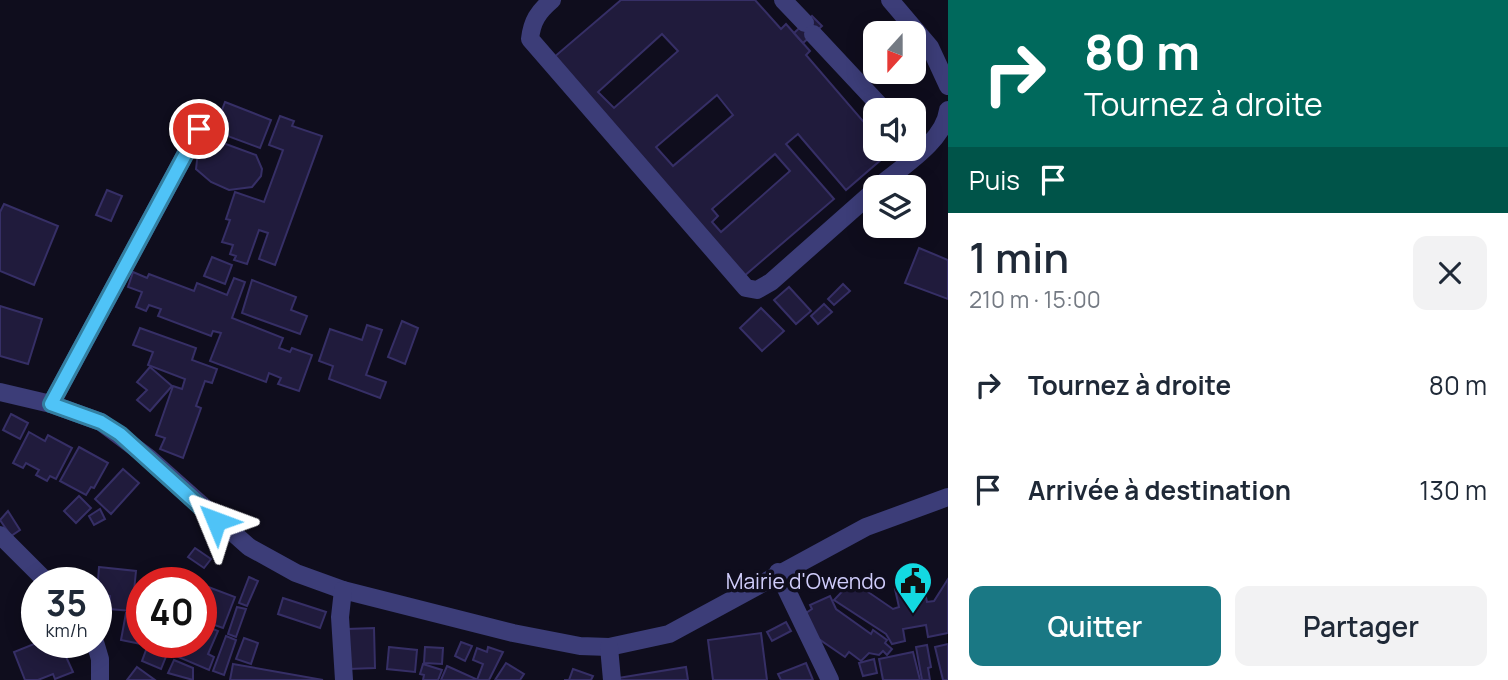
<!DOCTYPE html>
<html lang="fr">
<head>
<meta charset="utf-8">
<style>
  :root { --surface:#fff; --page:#f2f2f3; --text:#1f2937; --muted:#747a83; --accent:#1a7884 }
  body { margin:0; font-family:Manrope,sans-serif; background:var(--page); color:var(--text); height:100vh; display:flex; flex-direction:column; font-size:26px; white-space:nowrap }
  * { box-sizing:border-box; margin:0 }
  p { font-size:23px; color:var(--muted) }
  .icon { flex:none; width:38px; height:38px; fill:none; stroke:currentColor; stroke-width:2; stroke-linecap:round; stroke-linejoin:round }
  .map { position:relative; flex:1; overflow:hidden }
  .panel { display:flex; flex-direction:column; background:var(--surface); width:560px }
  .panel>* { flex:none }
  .banner { background:#00695c; color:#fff; overflow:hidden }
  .needle { width:46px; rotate:201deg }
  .tools { position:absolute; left:863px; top:21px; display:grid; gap:14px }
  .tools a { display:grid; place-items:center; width:63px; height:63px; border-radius:14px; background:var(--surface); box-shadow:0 4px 18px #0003; font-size:35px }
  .speed { position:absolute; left:21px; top:567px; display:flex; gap:14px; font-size:35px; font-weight:700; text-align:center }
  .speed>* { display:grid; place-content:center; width:91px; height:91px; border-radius:50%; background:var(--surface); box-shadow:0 4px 18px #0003; line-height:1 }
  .speed small { font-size:18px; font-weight:400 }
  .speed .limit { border:10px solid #d22; background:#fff; color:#111 }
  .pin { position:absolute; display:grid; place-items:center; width:60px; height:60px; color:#fff; margin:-30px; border:4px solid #fff; border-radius:50%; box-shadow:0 2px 7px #0007 }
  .me { position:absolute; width:77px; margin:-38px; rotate:314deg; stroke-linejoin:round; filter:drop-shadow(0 0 5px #0008) }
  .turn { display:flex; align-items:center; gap:24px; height:147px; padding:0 21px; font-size:32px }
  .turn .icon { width:91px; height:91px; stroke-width:2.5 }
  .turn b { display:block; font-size:49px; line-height:60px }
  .then { display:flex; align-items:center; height:66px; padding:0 21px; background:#0003; gap:14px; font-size:26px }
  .round { display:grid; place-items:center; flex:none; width:74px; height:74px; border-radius:14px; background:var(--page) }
  .head { display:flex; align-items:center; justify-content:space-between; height:119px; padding:0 21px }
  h1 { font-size:42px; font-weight:600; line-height:52px }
  .action { display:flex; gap:14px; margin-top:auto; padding:14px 21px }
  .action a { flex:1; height:80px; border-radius:14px; background:var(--accent); color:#fff; font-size:28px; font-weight:600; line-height:80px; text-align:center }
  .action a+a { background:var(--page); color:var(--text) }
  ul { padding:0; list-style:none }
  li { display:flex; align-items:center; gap:21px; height:105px; padding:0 21px }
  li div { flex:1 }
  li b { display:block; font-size:26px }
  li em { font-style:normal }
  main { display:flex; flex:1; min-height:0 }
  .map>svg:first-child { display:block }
  .building { fill:#201b3c; stroke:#362f66; stroke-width:2; fill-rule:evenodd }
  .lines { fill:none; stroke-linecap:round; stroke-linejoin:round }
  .minor { stroke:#3c3d78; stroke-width:18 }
  .route-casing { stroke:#337fa1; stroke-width:18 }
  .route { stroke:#4fc3f7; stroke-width:12 }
  .labels { text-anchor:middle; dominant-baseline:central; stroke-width:7; stroke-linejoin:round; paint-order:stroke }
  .poi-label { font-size:21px; fill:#d0cdfb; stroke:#0f0d1d; text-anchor:end }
</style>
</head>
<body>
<main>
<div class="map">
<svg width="948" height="680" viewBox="0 0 948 680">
  <rect width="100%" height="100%" fill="#0f0d1d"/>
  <!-- building -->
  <g class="building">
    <path d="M621 0H755L781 29 786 24 810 51 806 55 875 135V149L890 152 846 190 798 134 786 144 834 199 743 277 553 58ZM662 34 678 51 614 108 598 92ZM717 95 733 115 673 166 656 147ZM775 154 790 171 721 232 712 222 718 216 712 209Z"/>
    <polygon points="812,16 822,26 803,43 794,33"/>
    <polygon points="225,102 271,120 260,148 214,131"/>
    <polygon points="280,116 294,121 292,126 322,136 275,265 259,259 268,233 259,230 247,264 234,260 236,256 230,254 233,245 222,242 230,220 226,219 235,192 264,202 283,150 269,145"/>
    <polygon points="223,143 256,155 262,169 261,176 252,187 229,190 211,182 196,169 198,152 209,146"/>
    <polygon points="107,190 122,196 111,221 96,215"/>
    <polygon points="4,204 58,226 34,285 0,271 0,212"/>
    <polygon points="919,248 948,260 948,299 905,283"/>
    <polygon points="212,257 232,265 225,284 204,276"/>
    <polygon points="133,272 147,278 149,274 194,291 197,283 227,295 234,278 245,282 232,318 283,338 279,348 290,352 292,348 312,355 299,391 278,384 281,378 269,373 266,382 210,361 221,333 213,331 211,336 158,316 161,309 149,305 146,311 136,307 142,292 128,287"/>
    <polygon points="252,280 296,297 291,310 307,316 300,334 242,313"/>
    <polygon points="843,284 850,291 834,305 828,299"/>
    <polygon points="789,287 811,311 796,324 774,300"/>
    <polygon points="824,304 832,312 818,324 811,316"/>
    <polygon points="0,306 42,319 28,364 0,356"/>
    <polygon points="761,308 784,331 762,351 740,328"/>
    <polygon points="402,321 418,328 405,364 388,357"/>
    <polygon points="367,325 382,330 366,375 386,382 380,398 329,379 333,366 319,361 330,329 362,340"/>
    <polygon points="140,328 196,348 192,360 217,369 212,383 205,381 196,406 201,408 183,458 160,449 165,438 156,435 173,386 182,389 185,379 148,365 153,352 133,345"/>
    <polygon points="150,367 172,386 150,411 137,400 147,390 137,382"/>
    <polygon points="11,414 28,423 20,439 3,430"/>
    <polygon points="29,432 45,441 48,435 72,448 56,479 50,476 47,481 36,475 39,470 26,463 23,468 13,463"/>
    <polygon points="79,447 108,463 94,488 91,487 86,495 60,481"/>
    <polygon points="123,469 139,483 111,514 95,499"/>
    <polygon points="79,496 91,508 76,523 64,511"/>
    <polygon points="100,509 105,519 94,525 89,516"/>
    <polygon points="8,511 20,530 11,536 0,520"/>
    <polygon points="195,548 211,559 204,568 188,557"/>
    <polygon points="99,567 136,571 132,611 109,609 110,596 97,594"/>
    <polygon points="249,577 258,581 247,606 239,603"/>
    <polygon points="948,579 948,633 928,637 926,625 903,629 905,641 892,644 886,634 834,600 852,581 893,609 899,607 895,589 923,584 927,602 934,601"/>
    <polygon points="203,585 235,597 223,628 203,621 209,606 201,603"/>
    <polygon points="830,596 836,609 871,634 873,630 887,640 885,643 892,649 887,655 883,651 879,655 869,653 861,661 849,652 845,657 816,637 806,613 812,609 810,605"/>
    <polygon points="283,598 326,612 320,628 278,614"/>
    <polygon points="237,607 246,609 236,637 228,634"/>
    <polygon points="126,613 142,616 141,644 121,640"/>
    <polygon points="786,622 791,631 772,641 767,632"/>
    <polygon points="201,624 218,631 208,654 214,657 209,670 176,656 178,649 162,642 201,642"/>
    <polygon points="374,628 375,668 348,669 347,629"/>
    <polygon points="761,633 767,680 713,680 708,640"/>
    <polygon points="226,636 236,640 224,675 213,671"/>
    <polygon points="244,638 258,643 251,664 236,659"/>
    <polygon points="39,642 52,642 56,653 63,650 73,672 55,679 53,674 38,680 25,680 14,652"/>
    <polygon points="149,642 169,649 161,669 142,661"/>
    <polygon points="461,642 472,646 465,661 455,656"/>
    <polygon points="948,644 948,680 943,680 935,647"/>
    <polygon points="927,645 931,667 928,668 930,680 922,680 916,647"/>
    <polygon points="389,647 417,650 415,672 387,669"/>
    <polygon points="425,647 443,648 442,664 424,663"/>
    <polygon points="488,647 503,652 489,680 477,680 483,664 473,660 477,648 487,652"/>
    <polygon points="913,652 920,680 883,680 879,659"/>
    <polygon points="874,659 877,673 863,676 859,663"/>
    <polygon points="174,660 193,668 193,680 168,673"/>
    <polygon points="506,663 524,674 520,680 495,680"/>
    <polygon points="806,663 813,680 781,680 778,674"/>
    <polygon points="233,664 323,680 230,680"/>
    <polygon points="423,664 442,670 438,680 423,680 424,675 420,674"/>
    <polygon points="447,666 476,679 475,680 441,680"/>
    <polygon points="137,667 155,680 127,680"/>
    <polygon points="686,667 688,680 619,680 618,678"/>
    <polygon points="573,669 593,676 591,680 564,680 569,680"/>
  </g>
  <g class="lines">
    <!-- minor -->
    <g class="minor">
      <path d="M552 0C538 12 532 21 530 39L746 288 757 290 771 282 875 190"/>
      <polyline points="783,0 805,23"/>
      <polyline points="890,0 930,47 948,86"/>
      <polyline points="813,34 884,110"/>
      <path d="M878 187C901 167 944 142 948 110"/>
      <polyline points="0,392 51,404 101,422 149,458 249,547 296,573 343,590 513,633 580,646 609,647 669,634 866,527 948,497"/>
      <polyline points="51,404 199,129"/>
      <polyline points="0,535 48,583"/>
      <polyline points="778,572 830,680"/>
      <polyline points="343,590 340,617 344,680"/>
      <polyline points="95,642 100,659 100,680"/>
      <polyline points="609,647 612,680"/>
    </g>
  </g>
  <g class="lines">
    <defs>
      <polyline id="route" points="199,129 51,404 101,422 120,434 216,521"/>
    </defs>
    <!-- route casing -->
    <use href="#route" class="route-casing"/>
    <!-- route -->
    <use href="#route" class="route"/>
  </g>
  <!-- icons -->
  <defs>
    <symbol id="civic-pin" viewBox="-11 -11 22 30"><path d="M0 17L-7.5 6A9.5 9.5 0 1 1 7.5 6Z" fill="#13d9e1" stroke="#0f0d1d"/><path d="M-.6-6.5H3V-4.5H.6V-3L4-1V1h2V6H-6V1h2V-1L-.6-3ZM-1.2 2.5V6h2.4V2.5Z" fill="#111"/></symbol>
  </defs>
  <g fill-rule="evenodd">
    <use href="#civic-pin" x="891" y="559" width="44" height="60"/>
  </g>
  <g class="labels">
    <!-- poi labels -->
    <g class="poi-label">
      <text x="886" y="581">Mairie d'Owendo</text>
    </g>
  </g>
</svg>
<div class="tools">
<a><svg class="needle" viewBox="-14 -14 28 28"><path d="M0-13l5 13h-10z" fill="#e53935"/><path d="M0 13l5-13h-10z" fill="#747a83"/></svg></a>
<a><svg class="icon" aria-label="sound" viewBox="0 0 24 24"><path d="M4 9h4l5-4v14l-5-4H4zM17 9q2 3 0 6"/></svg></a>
<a><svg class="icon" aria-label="layers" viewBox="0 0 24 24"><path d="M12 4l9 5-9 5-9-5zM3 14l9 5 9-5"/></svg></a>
</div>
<div class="speed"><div>35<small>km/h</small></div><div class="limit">40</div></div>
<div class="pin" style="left:199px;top:129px;background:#d93025"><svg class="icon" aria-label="arrive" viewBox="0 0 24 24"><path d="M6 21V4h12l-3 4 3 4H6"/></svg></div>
<svg class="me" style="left:216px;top:521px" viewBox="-20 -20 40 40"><path d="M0-17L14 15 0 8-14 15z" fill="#4fc3f7" stroke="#fff" stroke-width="4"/></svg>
</div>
<section class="panel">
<div class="banner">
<div class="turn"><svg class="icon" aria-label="right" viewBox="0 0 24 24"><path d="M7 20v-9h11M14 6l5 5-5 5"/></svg><div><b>80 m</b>Tournez à droite</div></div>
<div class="then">Puis<svg class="icon" aria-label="arrive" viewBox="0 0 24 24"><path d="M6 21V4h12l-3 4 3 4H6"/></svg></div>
</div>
<div class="head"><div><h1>1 min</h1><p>210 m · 15:00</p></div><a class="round"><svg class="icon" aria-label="close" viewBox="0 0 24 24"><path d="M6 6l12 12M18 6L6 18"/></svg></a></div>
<ul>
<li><svg class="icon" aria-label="right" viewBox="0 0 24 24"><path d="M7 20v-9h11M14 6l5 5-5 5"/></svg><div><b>Tournez à droite</b></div><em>80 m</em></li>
<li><svg class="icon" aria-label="arrive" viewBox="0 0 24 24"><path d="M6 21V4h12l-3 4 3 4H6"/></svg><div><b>Arrivée à destination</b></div><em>130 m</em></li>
</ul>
<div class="action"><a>Quitter</a><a>Partager</a></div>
</section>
</main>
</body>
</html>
